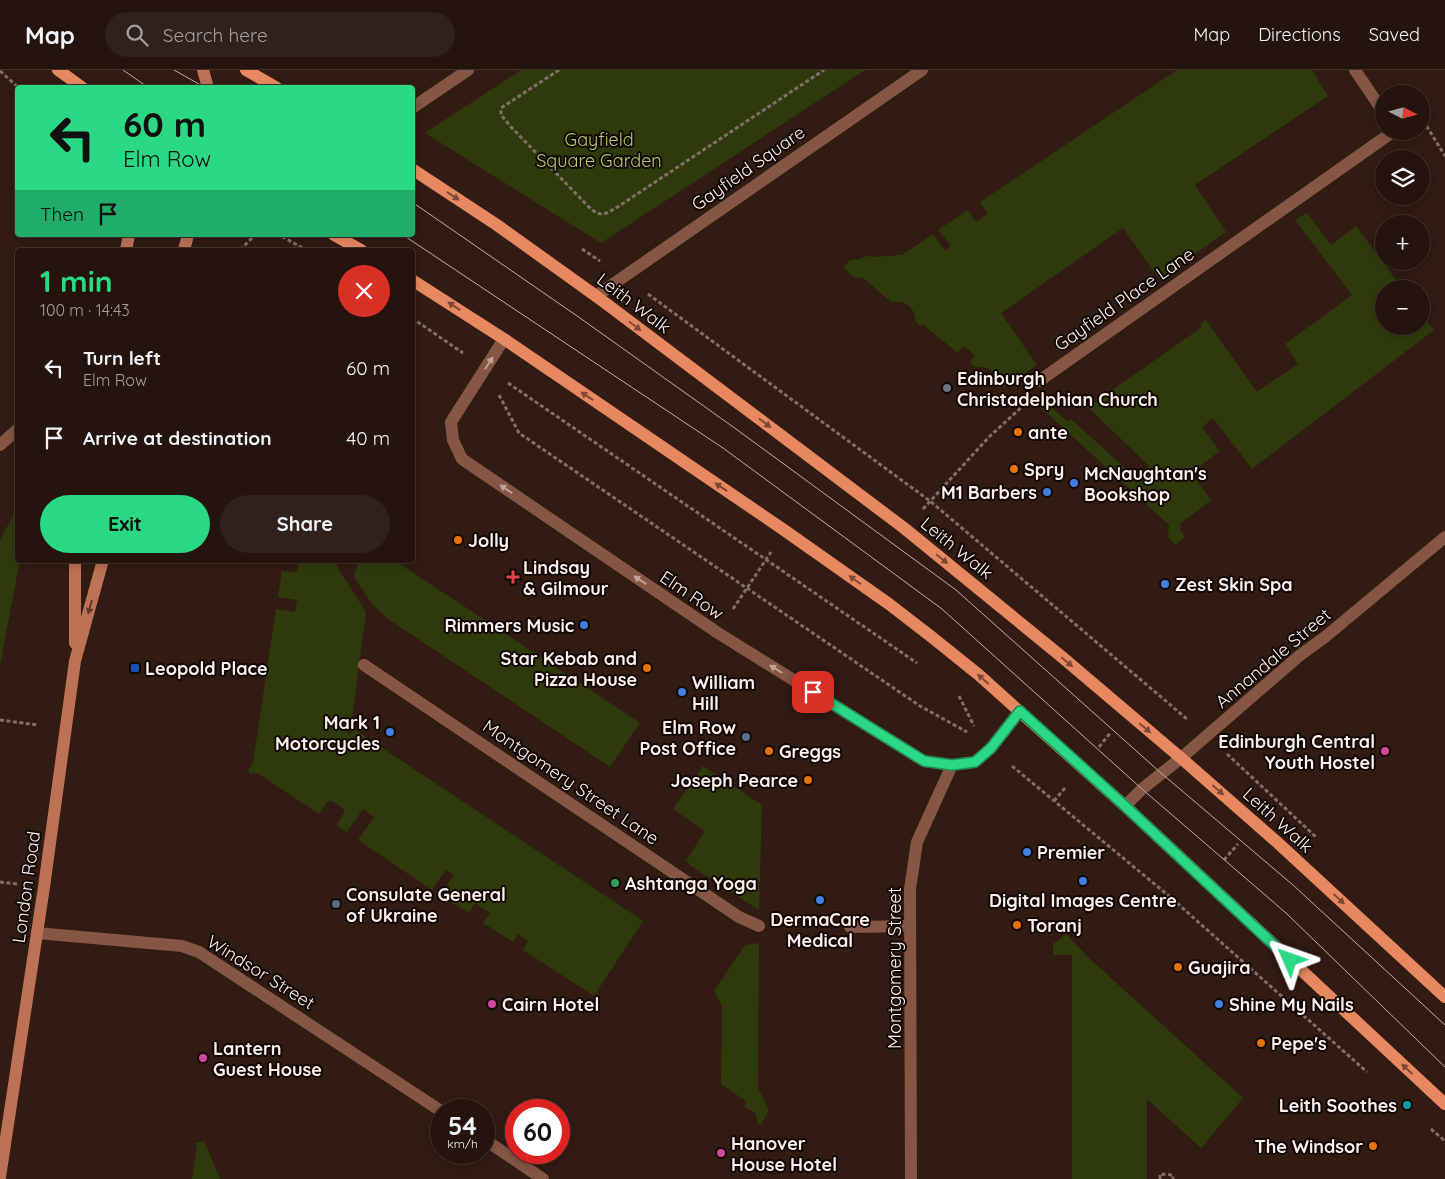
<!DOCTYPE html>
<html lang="en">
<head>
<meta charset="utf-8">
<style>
  :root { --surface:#25140e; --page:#31211c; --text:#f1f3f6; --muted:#a39e9e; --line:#42332e; --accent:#2bd884 }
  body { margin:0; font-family:Quicksand,sans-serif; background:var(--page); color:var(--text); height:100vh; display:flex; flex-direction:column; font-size:19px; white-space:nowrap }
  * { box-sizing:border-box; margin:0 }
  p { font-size:16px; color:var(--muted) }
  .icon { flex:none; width:28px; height:28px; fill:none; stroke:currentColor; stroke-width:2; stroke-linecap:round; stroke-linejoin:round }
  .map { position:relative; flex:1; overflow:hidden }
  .panel { position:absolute; left:15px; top:178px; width:400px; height:315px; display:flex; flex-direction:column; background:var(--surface); border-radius:5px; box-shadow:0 2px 8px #0003,0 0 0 1px var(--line) }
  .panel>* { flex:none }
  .guide { position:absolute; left:15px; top:15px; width:400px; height:152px; border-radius:5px; box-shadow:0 2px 8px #0003,0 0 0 1px var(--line); background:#2bd884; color:#111; overflow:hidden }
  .needle { width:32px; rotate:96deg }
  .controls { position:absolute; left:1375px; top:15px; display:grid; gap:10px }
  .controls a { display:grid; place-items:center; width:55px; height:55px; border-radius:50%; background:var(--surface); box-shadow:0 2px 8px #0003,0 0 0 1px var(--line); font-size:25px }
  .speed { position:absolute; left:430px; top:1029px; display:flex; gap:10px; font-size:25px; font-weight:700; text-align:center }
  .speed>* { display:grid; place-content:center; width:65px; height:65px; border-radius:50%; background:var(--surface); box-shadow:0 2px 8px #0003,0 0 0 1px var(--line); line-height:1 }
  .speed small { font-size:12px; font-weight:400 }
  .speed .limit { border:8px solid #d22; background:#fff; color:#111 }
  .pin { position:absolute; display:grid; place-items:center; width:42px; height:42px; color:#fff; margin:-21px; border-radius:10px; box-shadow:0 2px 8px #0006 }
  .me { position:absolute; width:55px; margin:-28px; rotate:313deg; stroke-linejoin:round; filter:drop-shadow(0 0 4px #0008) }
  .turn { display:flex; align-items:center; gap:18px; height:105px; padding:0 25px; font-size:22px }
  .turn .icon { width:65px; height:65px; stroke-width:2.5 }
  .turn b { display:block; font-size:35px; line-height:42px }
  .then { display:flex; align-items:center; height:48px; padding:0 25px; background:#0003; gap:10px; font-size:19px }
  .round { display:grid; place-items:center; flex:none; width:52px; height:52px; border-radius:26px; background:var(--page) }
  .headline { display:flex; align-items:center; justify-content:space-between; height:85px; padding:0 25px }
  h1 { font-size:30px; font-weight:700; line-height:38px; color:var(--accent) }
  .action { display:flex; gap:10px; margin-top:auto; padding:10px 25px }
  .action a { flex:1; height:58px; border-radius:30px; background:var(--accent); color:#111; font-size:20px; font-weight:700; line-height:58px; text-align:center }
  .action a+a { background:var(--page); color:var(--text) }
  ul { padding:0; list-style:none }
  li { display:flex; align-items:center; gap:15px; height:70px; padding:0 25px }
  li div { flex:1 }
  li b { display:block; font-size:19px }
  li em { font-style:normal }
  header { display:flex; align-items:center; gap:30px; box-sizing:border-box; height:70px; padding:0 25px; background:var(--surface); border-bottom:1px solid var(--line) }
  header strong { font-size:24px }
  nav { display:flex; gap:28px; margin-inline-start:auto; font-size:18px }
  .search { width:350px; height:45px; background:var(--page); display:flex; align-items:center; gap:12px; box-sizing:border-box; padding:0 18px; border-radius:28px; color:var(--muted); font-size:19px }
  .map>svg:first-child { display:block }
  .green { fill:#2f3a0c }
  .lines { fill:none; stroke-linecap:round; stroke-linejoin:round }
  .path { stroke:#816e68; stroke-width:3; stroke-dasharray:4 2.5; stroke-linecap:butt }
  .lane { stroke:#845643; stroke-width:12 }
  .street { stroke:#845643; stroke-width:12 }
  .secondary { stroke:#bd7255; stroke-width:12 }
  .primary { stroke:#e88861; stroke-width:12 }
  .tram { stroke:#bdada8; stroke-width:1 }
  .oneway { fill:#7d4834 }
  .oneway2 { fill:#c0a398 }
  .oneway3 { fill:#5f382a }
  .route-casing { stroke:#1c8c56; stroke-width:12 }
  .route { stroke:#2bd884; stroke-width:9 }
  .worship-dot { fill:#6b7280; stroke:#120806; stroke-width:2 }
  .food-dot { fill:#e8710a; stroke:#120806; stroke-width:2 }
  .shop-dot { fill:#3f7fe0; stroke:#120806; stroke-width:2 }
  .health-dot { fill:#e0444e; stroke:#120806; stroke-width:2 }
  .transit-dot { fill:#1a4fb4; stroke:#120806; stroke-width:2 }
  .service-dot { fill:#5c6f8a; stroke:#120806; stroke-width:2 }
  .hotel-dot { fill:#d1479c; stroke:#120806; stroke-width:2 }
  .leisure-dot { fill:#2e9e5b; stroke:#120806; stroke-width:2 }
  .culture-dot { fill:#0f9aa8; stroke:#120806; stroke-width:2 }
  .labels { text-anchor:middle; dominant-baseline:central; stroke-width:4; stroke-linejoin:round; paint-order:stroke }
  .park-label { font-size:18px; fill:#b3cd70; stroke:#120806 }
  .street-label { font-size:18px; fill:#fdf0ec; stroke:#120806 }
  .poi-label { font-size:18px; font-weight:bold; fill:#fdf0ec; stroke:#120806; text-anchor:start }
</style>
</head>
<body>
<header>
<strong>Map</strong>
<div class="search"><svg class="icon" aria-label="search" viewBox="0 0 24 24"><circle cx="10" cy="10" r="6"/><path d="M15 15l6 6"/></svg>Search here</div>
<nav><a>Map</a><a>Directions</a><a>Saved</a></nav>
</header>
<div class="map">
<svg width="1445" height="1109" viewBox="0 0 1445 1109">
  <rect width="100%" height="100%" fill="#311b13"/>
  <!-- green -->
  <g class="green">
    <polygon points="521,0 865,0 601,173 425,63"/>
    <path d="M1177 0H1312L1328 26 1195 115 1226 162 1159 209 1123 158 1001 243 1037 295 1004 318C999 304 990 295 974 297L970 292 975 285 964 276 958 283 922 254 920 256 916 252C915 237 906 230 891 232L862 207 854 208 843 197 851 190 861 189 867 185 871 187 902 185 933 164 945 181 951 176 938 160 968 140 976 152 988 144 980 132Z"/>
    <polygon points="1307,143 1331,175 1356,156 1403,219 1384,219 1384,256 1421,256 1421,243 1434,260 1252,399 1213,348 1202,357 1220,381 1191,403 1211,430 1181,453 1180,460 1184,465 1184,468 1175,475 1168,467 1169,455 1035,332 1040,328 1067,351 1071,349 1138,410 1149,396 1088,337 1202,257 1200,254 1206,250 1257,322 1298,294 1285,274 1352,225 1295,150"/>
    <polygon points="17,438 18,490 20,490 0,595 0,470"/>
    <polygon points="299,490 333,490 366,542 352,649 344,649 349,664 354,659 643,851 594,926 523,880 528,871 518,864 513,872 483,853 490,843 475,833 469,843 440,825 454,805 446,800 432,820 358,770 374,747 363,739 347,762 336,755 344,743 344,739 332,731 327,732 319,744 257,703 250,704 248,700 253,693 276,539 295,542 297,530 278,527 282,501 297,502"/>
    <polygon points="359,490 394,490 640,653 610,697 388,549 371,533 354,506"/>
    <polygon points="703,696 762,735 759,840 691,796 686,791 705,761 673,739"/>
    <polygon points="1066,864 1090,889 1243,1028 1201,1078 1147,1029 1147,1109 1072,1109 1072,885 1053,885 1053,874"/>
    <polygon points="759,873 758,1018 769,1040 760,1056 757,1052 756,1044 745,1037 746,1031 721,1014 722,936 714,921 745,875"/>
    <polygon points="204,1071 220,1109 192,1109 197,1076 195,1073"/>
  </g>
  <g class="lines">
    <!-- path -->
    <g class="path">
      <path d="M559 0 501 38V45L512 58 588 136C601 149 605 144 619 136L824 0"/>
      <polyline points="0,1 19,18"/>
      <polyline points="1421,53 1426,55 1445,86"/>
      <polyline points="269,165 283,167 306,180"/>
      <polyline points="582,179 600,191"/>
      <polyline points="240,180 255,165"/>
      <polyline points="648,224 930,431 1187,649"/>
      <polyline points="412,248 463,283"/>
      <polyline points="508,313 917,593"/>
      <polyline points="499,325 519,363 920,636 967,662"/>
      <polyline points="923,439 989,367 1025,334"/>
      <polyline points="733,539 771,482"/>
      <polyline points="959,626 974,656"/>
      <polyline points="0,650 38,655"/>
      <polyline points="1099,677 1111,662"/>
      <polyline points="1227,684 1316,767"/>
      <polyline points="1012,696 1169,826 1367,1002"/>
      <polyline points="1054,731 1065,718"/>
      <polyline points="1224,790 1238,774"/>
      <polyline points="0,812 17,814"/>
      <polyline points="1431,1059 1445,1071"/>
      <polyline points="1160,1109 1160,1104 1173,1105 1173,1109"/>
    </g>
    <!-- lane -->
    <g class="lane">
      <polyline points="504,269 451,352 453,370 462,389 718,563 924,691 952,695 975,692 991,678 1020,641"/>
      <polyline points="364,595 739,847 759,856"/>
      <polyline points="850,857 910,856"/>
    </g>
    <!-- street -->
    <g class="street">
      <polyline points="1355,0 1384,43"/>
      <polyline points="412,38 468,0"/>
      <polyline points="596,226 922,0"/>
      <polyline points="1039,311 1394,61"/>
      <polyline points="0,375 18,359"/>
      <polyline points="1125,736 1142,719 1181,688 1299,586 1325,567 1445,467"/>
      <polyline points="37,863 182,876 199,882 441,1041"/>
      <polyline points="484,1069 543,1109"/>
      <polyline points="911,1109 910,819 917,772 952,695"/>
    </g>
    <!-- secondary -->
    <g class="secondary">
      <polyline points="203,0 208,18"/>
      <polyline points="126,180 129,165"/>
      <polyline points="184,180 188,165"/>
      <polyline points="75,490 75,573"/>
      <polyline points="0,1107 44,817 75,591 103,490"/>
    </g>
    <!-- primary -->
    <g class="primary">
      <polyline points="58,0 83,18"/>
      <polyline points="246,0 277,18"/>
      <polyline points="412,99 497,155 596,226 904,458 1062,587 1181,688 1278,773 1445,927"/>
      <polyline points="334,165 361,180"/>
      <polyline points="412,210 504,269 784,460 889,534 933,568 979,605 1125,736 1445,1034"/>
    </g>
    <!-- tram -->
    <g class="tram">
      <polyline points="123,0 149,18"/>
      <polyline points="174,0 206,18"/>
      <polyline points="412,132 580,248 736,359 956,520 1161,703 1293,815 1445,955"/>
      <polyline points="403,165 723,378 942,539 1142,719 1286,843 1445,997"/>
    </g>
  </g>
  <!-- one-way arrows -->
  <defs><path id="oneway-solid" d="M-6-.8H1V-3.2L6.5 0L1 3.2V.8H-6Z" transform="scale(1.25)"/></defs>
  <g class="oneway">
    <use href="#oneway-solid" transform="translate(453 126) rotate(33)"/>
    <use href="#oneway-solid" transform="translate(454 236) rotate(-147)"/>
    <use href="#oneway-solid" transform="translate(635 256) rotate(37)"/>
    <use href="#oneway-solid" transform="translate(587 326) rotate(-146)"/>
    <use href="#oneway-solid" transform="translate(765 353) rotate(37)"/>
    <use href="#oneway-solid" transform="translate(721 417) rotate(-146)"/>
    <use href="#oneway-solid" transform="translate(942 489) rotate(39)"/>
    <use href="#oneway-solid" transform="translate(855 510) rotate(-145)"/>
    <use href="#oneway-solid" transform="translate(1067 592) rotate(40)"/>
    <use href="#oneway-solid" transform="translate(983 609) rotate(-139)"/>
    <use href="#oneway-solid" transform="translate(1145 658) rotate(40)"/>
    <use href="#oneway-solid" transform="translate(1218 720) rotate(41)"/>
    <use href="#oneway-solid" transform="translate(1339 829) rotate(43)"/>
    <use href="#oneway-solid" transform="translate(1407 999) rotate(-137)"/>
  </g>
  <g class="oneway2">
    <use href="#oneway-solid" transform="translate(489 293) rotate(-57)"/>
    <use href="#oneway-solid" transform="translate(506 419) rotate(-146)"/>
    <use href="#oneway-solid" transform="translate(640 510) rotate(-146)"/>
    <use href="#oneway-solid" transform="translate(776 599) rotate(-148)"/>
  </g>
  <use class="oneway3" href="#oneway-solid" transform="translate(90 537) rotate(105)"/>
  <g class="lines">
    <defs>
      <polyline id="route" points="813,622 924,691 952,695 975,692 991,678 1020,641 1125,736 1290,890"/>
    </defs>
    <!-- route casing -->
    <use href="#route" class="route-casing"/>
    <!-- route -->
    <use href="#route" class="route"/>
  </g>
  <!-- markers -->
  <circle class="worship-dot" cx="947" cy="318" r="5"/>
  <g class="food-dot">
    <circle cx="1018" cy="362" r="5"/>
    <circle cx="1014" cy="399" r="5"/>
    <circle cx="458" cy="470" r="5"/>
    <circle cx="647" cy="598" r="5"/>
    <circle cx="769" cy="681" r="5"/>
    <circle cx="808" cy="710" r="5"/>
    <circle cx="1017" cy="855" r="5"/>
    <circle cx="1178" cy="897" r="5"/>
    <circle cx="1261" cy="973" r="5"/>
    <circle cx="1373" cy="1076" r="5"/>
  </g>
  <g class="shop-dot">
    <circle cx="1074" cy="413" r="5"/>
    <circle cx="1047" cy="422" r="5"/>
    <circle cx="1165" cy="514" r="5"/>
    <circle cx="584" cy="555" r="5"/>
    <circle cx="682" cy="622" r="5"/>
    <circle cx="390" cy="662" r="5"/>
    <circle cx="1027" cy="782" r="5"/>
    <circle cx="1083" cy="811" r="5"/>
    <circle cx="820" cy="830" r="5"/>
    <circle cx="1219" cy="934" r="5"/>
  </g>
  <path class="health-dot" d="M510.5 499.5h5v5h5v5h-5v5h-5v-5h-5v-5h5z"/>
  <rect class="transit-dot" x="130" y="593" width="10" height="10" rx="2.5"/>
  <g class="service-dot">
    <circle cx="746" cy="667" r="5"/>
    <circle cx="336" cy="834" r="5"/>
  </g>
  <g class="hotel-dot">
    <circle cx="1385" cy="681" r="5"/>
    <circle cx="492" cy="934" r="5"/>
    <circle cx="203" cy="988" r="5"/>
    <circle cx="721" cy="1083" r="5"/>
  </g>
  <circle class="leisure-dot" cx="615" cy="813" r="5"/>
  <circle class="culture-dot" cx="1407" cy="1035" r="5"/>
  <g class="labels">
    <!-- park labels -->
    <g class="park-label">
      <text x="599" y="69">Gayfield<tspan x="599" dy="21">Square Garden</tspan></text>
    </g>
    <!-- street labels -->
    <g class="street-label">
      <text transform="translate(748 98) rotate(-35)">Gayfield Square</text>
      <text transform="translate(1124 229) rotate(-35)">Gayfield Place Lane</text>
      <text transform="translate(634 233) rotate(37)">Leith Walk</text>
      <text transform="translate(957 478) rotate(39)">Leith Walk</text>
      <text transform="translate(692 525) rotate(34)">Elm Row</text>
      <text transform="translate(1273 588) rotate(-40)">Annandale Street</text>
      <text transform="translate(571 712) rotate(34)">Montgomery Street Lane</text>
      <text transform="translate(1278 750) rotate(42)">Leith Walk</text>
      <text transform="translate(26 817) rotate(-82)">London Road</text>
      <text transform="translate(894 898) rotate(-90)">Montgomery Street</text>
      <text transform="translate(261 902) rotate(32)">Windsor Street</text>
    </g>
    <!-- poi labels -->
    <g class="poi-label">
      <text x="957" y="308">Edinburgh<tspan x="957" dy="21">Christadelphian Church</tspan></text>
      <text x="1028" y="362">ante</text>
      <text x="1024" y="399">Spry</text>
      <text x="1084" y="403">McNaughtan's<tspan x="1084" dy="21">Bookshop</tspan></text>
      <text x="1037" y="422" text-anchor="end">M1 Barbers</text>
      <text x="468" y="470">Jolly</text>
      <text x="523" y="497">Lindsay<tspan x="523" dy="21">&amp; Gilmour</tspan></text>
      <text x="1175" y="514">Zest Skin Spa</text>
      <text x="574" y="555" text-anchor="end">Rimmers Music</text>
      <text x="637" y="588" text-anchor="end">Star Kebab and<tspan x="637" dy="21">Pizza House</tspan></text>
      <text x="145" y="598">Leopold Place</text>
      <text x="692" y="612">William<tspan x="692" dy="21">Hill</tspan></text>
      <text x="380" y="652" text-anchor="end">Mark 1<tspan x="380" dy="21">Motorcycles</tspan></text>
      <text x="736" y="657" text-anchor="end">Elm Row<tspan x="736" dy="21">Post Office</tspan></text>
      <text x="1375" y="671" text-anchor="end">Edinburgh Central<tspan x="1375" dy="21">Youth Hostel</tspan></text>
      <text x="779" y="681">Greggs</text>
      <text x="798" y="710" text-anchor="end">Joseph Pearce</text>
      <text x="1037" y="782">Premier</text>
      <text x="625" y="813">Ashtanga Yoga</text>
      <text x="346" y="824">Consulate General<tspan x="346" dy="21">of Ukraine</tspan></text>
      <text x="1083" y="830" text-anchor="middle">Digital Images Centre</text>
      <text x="820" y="849" text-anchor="middle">DermaCare<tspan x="820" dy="21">Medical</tspan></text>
      <text x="1027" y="855">Toranj</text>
      <text x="1188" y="897">Guajira</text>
      <text x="502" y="934">Cairn Hotel</text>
      <text x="1229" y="934">Shine My Nails</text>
      <text x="1271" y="973">Pepe's</text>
      <text x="213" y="978">Lantern<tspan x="213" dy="21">Guest House</tspan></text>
      <text x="1397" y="1035" text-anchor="end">Leith Soothes</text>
      <text x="731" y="1073">Hanover<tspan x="731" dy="21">House Hotel</tspan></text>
      <text x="1363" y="1076" text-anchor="end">The Windsor</text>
    </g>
  </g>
</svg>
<div class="controls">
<a><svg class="needle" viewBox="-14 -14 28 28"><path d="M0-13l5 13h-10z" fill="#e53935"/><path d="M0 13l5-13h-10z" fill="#a39e9e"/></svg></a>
<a><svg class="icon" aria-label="layers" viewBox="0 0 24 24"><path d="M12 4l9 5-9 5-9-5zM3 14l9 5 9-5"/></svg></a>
<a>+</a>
<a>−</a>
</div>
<div class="speed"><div>54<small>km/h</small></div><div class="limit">60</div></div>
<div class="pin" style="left:813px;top:622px;background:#d93025"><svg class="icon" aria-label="arrive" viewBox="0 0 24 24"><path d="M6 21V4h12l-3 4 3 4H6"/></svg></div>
<svg class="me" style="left:1290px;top:890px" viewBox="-20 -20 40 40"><path d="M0-17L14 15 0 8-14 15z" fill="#2bd884" stroke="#fff" stroke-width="4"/></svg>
<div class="guide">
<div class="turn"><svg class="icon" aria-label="left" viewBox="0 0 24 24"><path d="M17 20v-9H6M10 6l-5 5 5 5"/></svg><div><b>60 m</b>Elm Row</div></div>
<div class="then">Then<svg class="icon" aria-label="arrive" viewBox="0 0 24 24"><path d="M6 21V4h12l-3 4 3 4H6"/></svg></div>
</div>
<section class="panel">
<div class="headline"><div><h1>1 min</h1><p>100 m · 14:43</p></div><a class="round" style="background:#d93025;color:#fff"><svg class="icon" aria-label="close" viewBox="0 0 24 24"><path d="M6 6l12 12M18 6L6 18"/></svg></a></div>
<ul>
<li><svg class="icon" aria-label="left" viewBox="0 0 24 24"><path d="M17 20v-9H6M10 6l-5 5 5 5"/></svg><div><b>Turn left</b><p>Elm Row</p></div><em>60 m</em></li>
<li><svg class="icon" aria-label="arrive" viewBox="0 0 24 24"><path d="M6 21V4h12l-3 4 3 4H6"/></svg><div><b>Arrive at destination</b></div><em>40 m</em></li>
</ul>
<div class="action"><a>Exit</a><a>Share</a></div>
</section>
</div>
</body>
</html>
